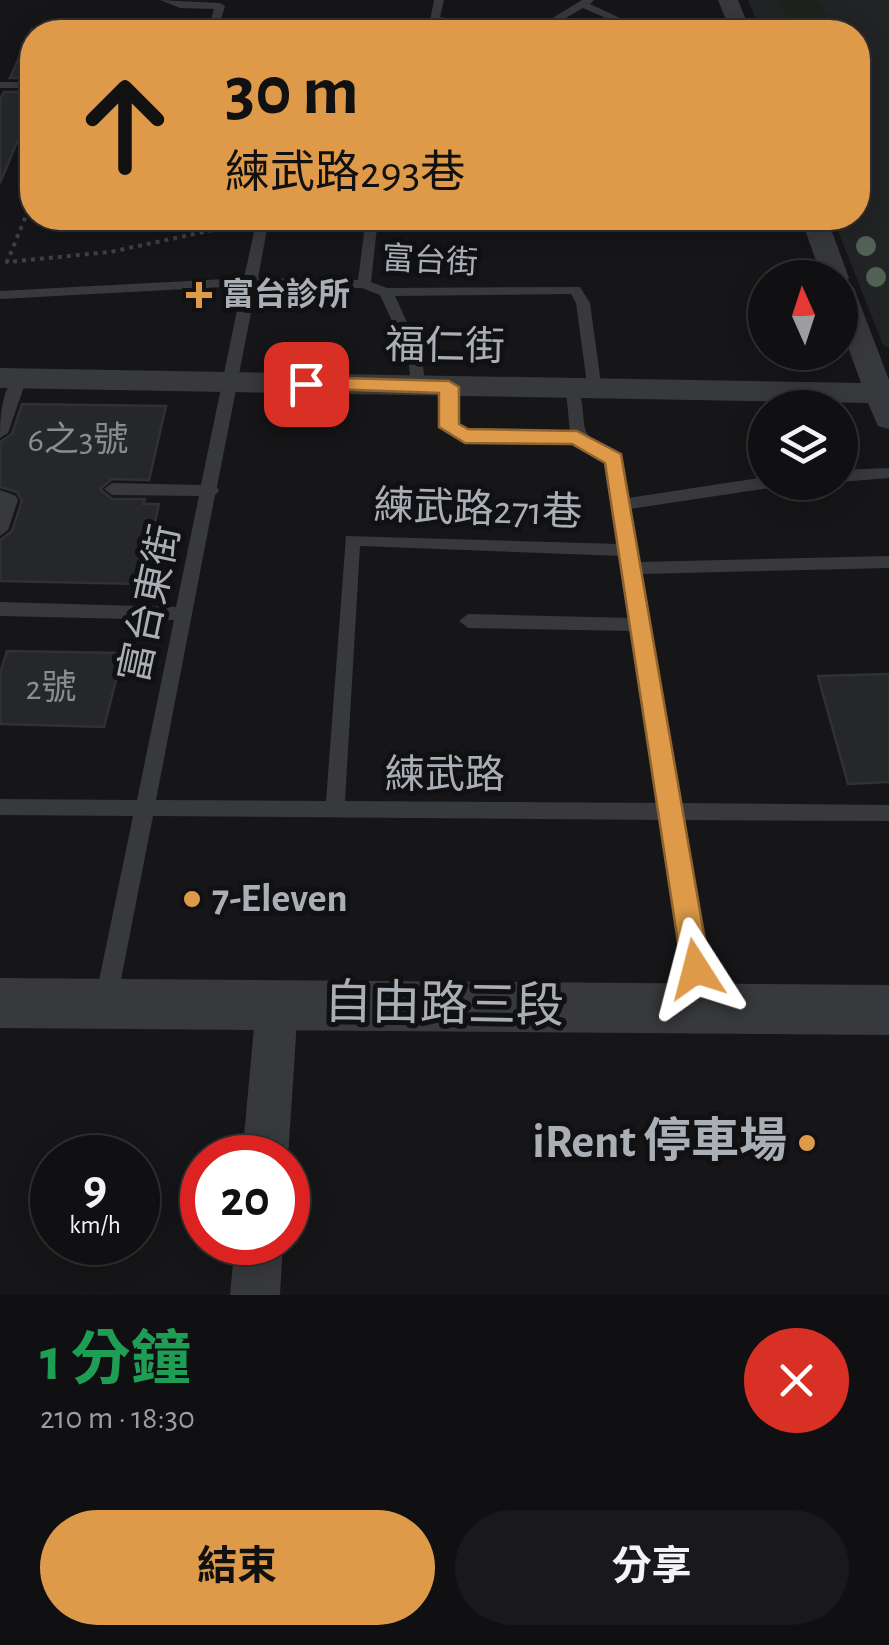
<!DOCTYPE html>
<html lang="zh-TW">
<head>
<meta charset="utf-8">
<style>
  :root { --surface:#101012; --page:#19191b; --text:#f1f3f6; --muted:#9c9d9f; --line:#303032; --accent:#de9a48 }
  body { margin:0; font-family:"Alegreya Sans","Noto Sans TC",sans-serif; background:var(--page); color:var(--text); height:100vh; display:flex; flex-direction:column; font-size:38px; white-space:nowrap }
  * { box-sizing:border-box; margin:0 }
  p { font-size:32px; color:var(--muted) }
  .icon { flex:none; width:55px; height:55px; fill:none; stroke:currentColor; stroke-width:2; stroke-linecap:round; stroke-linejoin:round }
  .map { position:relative; height:1295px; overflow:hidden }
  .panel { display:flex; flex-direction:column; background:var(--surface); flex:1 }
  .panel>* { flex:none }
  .hud { position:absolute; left:20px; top:20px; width:850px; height:210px; border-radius:40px; box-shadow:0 5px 25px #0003,0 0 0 2px var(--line); background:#de9a48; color:#111; overflow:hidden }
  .needle { width:65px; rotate:357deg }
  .tools { position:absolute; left:748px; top:260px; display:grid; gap:20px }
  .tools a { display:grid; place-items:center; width:110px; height:110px; border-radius:50%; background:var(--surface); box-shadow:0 5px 25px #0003,0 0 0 2px var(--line); font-size:50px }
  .speed { position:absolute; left:30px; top:1135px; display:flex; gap:20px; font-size:50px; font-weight:700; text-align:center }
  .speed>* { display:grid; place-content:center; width:130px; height:130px; border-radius:50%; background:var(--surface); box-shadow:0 5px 25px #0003,0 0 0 2px var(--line); line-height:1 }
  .speed small { font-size:25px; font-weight:400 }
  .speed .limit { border:15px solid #d22; background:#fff; color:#111 }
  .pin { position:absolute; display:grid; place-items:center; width:85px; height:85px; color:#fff; margin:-42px; border-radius:20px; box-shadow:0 5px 15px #0006 }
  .me { position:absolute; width:110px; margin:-55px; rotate:351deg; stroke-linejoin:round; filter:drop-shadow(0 0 8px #0008) }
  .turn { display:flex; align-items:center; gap:35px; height:210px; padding:0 40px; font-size:45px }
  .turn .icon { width:130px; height:130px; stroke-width:2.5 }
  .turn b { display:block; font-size:70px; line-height:85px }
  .round { display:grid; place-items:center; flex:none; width:105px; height:105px; border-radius:52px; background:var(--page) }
  .overview { display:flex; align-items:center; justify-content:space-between; height:170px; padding:0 40px }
  h1 { font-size:60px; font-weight:700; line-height:75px; color:#1e9e55 }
  .primary-button { display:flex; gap:20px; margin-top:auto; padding:20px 40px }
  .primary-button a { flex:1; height:115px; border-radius:60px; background:var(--accent); color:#111; font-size:40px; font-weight:700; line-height:115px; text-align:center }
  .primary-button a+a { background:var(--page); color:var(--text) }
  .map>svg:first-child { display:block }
  .built { fill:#222325 }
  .green { fill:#1d221d }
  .building { fill:#262729; stroke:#303134; stroke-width:2.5 }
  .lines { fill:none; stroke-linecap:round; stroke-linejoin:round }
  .path { stroke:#3e4043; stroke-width:4; stroke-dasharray:4 5; stroke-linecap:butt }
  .service { fill:#38393c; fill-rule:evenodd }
  .minor { fill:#38393c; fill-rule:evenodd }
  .tertiary { fill:#38393c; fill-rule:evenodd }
  .tree { fill:#526153 }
  .route { fill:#de9a48; stroke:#90642f; stroke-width:2.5 }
  .poi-dot { fill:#de9a48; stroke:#111113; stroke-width:4 }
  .labels { text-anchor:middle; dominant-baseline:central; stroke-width:10; stroke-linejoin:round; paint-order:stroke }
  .far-street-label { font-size:32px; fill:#aaafb6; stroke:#111113 }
  .far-poi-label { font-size:32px; font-weight:bold; fill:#aaafb6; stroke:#111113; text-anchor:start }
  .number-label { font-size:35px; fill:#898d93 }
  .street-label { font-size:40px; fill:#aaafb6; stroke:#111113 }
  .poi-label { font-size:40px; font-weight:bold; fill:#aaafb6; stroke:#111113; text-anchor:start }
  .near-street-label { font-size:48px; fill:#aaafb6; stroke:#111113 }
  .near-poi-label { font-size:48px; font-weight:bold; fill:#aaafb6; stroke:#111113; text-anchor:end }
</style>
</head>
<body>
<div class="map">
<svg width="889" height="1295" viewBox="0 0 889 1295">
  <rect width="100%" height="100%" fill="#161618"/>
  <!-- built -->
  <polygon class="built" points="748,0 889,0 889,348 883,345 833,218 858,218 858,32 761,32"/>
  <!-- green -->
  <polygon class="green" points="778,0 819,0 831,27 790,27"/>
  <!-- building -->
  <g class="building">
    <polygon points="32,28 32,78 10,78"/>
    <polygon points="4,92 32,92 32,106 0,183 0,100"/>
    <polygon points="22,404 166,406 149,480 112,479 100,489 112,499 145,499 143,504 159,504 141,584 0,581 0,540 12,531 22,501 17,492 0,487 0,442 12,434"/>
    <polygon points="7,651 123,653 104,727 0,724 0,673"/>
    <polygon points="889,674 889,782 848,784 818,676"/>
  </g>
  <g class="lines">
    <!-- path -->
    <polyline class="path" points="32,201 7,262 110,252 241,224"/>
    <!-- service -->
    <g class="service">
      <polygon points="160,0 220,3 225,6 220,23 302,23 307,26 306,32 296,32 296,29 214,29 209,26 214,9 180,8"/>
      <polygon points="434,0 444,0 440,17 517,29 522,32 500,32 430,21"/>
      <polygon points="582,0 594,0 590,4 650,32 637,32 583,8 542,32 530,32"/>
      <rect x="0" y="82" width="32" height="6"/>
      <path d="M257 218H269L258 278 358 280 366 218H378L371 282 387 288 580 287 590 303 602 391 595 396 588 391 576 303 571 294 395 296 422 355 425 386 418 391 411 386 408 355 380 295 362 288 256 287 217 487 219 491 215 495 156 800 326 801 346 536 619 544 607 462 576 443 465 441 441 427 444 384H454L456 387 457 425 468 431 570 433 566 390 573 385 578 387C591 428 570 432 619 455L628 498 765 477V482H777L769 488 630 509 639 562 889 556V568L641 574 679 803 889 805V821L682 820 713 1006 710 1013 702 1016 694 1013 691 1006 662 820 153 816 117 1000 114 1007 106 1010 98 1007 95 1000 133 816 0 815V799L137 800 174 620 0 616V602L176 607 199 496 112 495 104 489 112 483 201 485 242 286 0 299V291L244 278ZM360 546 621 556 631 618 468 614 459 621 468 628 633 631 660 803 345 801Z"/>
      <path d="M774 218H820L821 220C811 227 784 225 774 218Z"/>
      <path d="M20 373 27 378 8 433 0 438C0 417 1 385 20 373Z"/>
      <polygon points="889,468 889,478 840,482 840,470"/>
      <polygon points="0,490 16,496 18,500 8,530 0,536"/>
    </g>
    <!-- minor -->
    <g class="minor">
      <polygon points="718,0 738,0 751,32 731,32"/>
      <polygon points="801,218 827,218 849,278 847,281 854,288 889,380 889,429 878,426 868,403 0,388 0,368 861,383 840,325 840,278 822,278"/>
      <polygon points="277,984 292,990 298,1005 288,1158 242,1158 256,1005 262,990"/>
      <polygon points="235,1242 283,1242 280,1295 230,1295"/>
    </g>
    <!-- tertiary -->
    <polygon class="tertiary" points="0,978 889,985 889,1035 0,1028"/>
  </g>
  <!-- trees -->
  <g class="tree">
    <circle cx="866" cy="246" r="10"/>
    <circle cx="876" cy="277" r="10"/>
  </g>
  <!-- route -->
  <polygon class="route" points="306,377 449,381 459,387 459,424 468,429 577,431 621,454 710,969 706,978 696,982 686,978 682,969 605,463 572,444 465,443 439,427 439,393 300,388 300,379"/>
  <!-- markers -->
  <g class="poi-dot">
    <path d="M194 280h10v10h10v10h-10v10h-10v-10h-10v-10h10z"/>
    <circle cx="192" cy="899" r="10"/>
    <circle cx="807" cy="1143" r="10"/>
  </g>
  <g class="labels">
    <!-- far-street labels -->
    <g class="far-street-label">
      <text transform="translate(430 261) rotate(3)">富台街</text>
    </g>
    <!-- far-poi labels -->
    <g class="far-poi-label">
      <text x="222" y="295">富台診所</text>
    </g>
    <!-- number labels -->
    <g class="number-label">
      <text x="78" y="440">6之3號</text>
      <text x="51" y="688">2號</text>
    </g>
    <!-- street labels -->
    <g class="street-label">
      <text transform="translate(445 347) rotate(1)">福仁街</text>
      <text transform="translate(478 510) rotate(2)">練武路271巷</text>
      <text transform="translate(151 604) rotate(-78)">富台東街</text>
      <text x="445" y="776">練武路</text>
    </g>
    <!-- poi labels -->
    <g class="poi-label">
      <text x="212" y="899">7-Eleven</text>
    </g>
    <!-- near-street labels -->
    <g class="near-street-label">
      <text transform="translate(444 1006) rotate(1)">自由路三段</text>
    </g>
    <!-- near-poi labels -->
    <g class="near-poi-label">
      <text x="787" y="1143">iRent 停車場</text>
    </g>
  </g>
</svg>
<div class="tools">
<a><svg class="needle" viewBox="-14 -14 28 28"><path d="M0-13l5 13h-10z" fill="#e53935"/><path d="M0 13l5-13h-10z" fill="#9c9d9f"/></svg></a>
<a><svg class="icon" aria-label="layers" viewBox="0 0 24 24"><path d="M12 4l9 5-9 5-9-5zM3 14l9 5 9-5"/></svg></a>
</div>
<div class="speed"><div>9<small>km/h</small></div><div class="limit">20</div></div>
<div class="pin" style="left:306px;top:384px;background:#d93025"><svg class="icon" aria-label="arrive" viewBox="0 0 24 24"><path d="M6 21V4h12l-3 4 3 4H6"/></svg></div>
<svg class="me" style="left:696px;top:969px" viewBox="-20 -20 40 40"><path d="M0-17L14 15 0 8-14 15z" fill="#de9a48" stroke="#fff" stroke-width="4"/></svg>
<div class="hud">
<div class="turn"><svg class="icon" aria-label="ahead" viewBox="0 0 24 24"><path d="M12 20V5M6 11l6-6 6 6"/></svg><div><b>30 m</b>練武路293巷</div></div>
</div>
</div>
<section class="panel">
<div class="overview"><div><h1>1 分鐘</h1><p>210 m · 18:30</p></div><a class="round" style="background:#d93025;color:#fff"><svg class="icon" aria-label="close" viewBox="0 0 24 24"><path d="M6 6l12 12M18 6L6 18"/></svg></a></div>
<div class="primary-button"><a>結束</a><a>分享</a></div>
</section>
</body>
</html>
